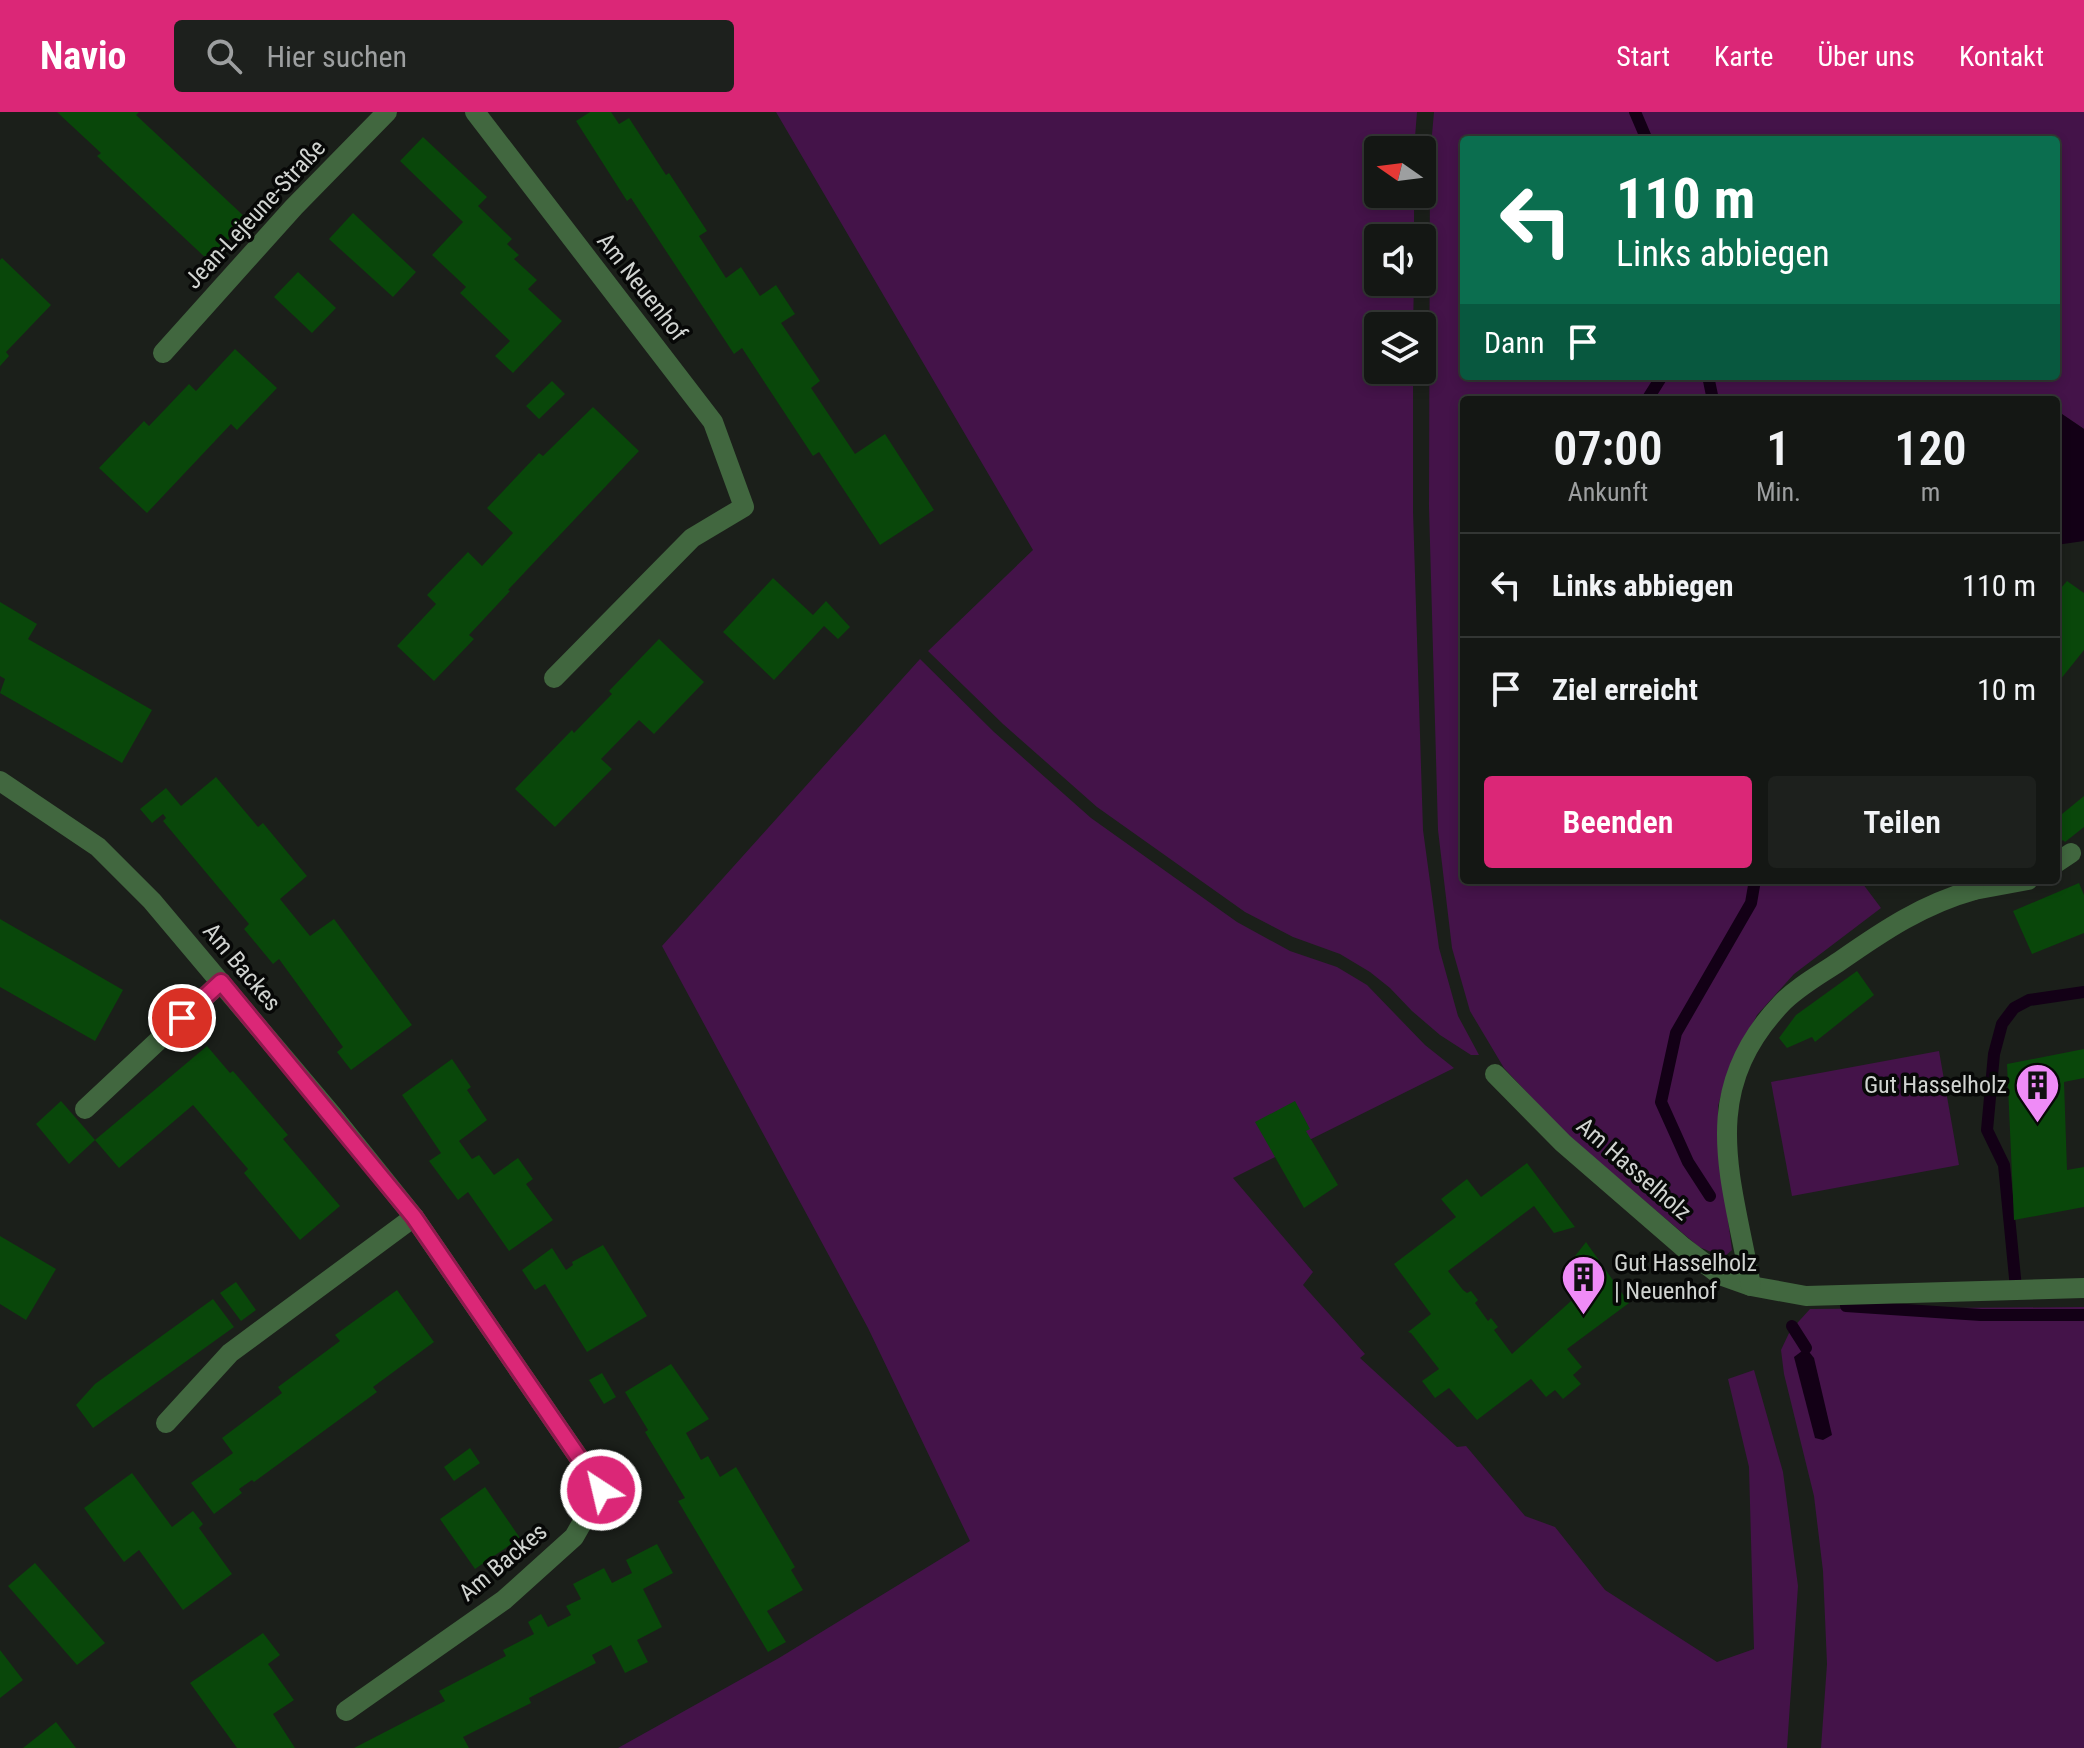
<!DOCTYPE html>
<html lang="de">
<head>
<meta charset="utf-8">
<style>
  :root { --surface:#141714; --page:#1d201d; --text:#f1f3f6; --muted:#9d9fa0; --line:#333634; --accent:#db2777 }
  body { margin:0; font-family:"Roboto Condensed",sans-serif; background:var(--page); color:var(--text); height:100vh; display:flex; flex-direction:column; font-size:30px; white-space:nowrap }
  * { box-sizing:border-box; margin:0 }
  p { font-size:26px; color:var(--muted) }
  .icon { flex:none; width:44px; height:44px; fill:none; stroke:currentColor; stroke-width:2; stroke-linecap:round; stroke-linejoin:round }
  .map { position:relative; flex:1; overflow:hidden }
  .side { position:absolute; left:1460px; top:284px; width:600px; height:488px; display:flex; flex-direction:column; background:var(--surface); border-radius:8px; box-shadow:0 4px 12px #0003,0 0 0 2px var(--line) }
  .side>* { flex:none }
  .top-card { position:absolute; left:1460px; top:24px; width:600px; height:244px; border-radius:8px; box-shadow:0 4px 12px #0003,0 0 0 2px var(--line); background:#0b6e4f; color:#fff; overflow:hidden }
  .needle { width:52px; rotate:284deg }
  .buttons { position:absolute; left:1364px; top:24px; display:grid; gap:16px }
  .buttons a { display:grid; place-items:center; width:72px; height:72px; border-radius:8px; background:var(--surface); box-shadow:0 4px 12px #0003,0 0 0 2px var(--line); font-size:40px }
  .pin { position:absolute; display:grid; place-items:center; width:68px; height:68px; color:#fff; margin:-34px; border:4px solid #fff; border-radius:50%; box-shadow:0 2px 8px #0007 }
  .me { position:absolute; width:88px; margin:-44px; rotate:325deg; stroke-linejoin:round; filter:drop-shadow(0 0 6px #0008) }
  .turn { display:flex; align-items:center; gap:28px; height:168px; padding:0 24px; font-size:36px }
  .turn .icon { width:104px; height:104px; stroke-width:2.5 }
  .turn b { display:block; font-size:56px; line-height:68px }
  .then { display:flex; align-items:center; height:76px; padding:0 24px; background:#0003; gap:16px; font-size:30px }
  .eta { display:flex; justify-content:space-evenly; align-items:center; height:136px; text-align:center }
  .eta b { font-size:48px; font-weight:600; line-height:56px }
  .primary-button { display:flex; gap:16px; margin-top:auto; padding:16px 24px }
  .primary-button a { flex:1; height:92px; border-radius:8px; background:var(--accent); color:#fff; font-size:32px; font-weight:600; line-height:92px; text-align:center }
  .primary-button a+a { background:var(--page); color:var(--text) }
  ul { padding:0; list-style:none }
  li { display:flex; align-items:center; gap:24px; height:104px; padding:0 24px; border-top:2px solid var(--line) }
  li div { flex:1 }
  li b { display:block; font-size:30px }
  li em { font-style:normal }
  header { display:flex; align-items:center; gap:48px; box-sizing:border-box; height:112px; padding:0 40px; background:var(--accent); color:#fff }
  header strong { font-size:38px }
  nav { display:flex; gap:44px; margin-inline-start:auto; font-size:28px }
  .search { width:560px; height:72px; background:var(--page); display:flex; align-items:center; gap:20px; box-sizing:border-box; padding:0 28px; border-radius:8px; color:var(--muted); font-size:30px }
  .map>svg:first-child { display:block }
  .green { fill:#441349; fill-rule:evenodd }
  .water { fill:#130016 }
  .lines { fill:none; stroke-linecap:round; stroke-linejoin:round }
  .stream { stroke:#130016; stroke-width:12 }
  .building { fill:#09470a }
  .service { stroke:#41673f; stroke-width:20 }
  .minor { stroke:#41673f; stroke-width:20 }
  .route-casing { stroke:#8e194d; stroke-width:20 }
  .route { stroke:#db2777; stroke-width:14 }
  .labels { text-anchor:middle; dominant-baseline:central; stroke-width:7; stroke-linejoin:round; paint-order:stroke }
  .street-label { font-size:24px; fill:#d1d4d1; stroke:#070807 }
  .poi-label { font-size:24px; fill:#d1d4d1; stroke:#070807; text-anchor:end }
</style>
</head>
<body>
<header>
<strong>Navio</strong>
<div class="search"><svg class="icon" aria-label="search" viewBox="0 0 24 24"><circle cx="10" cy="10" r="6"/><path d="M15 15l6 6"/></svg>Hier suchen</div>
<nav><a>Start</a><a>Karte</a><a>Über uns</a><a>Kontakt</a></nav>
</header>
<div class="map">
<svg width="2084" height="1636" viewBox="0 0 2084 1636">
  <rect width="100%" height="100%" fill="#1b1f1a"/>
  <!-- green -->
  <g class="green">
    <polygon points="776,0 1417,0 1414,38 1378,38 1378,82 1414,82 1414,126 1378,126 1378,170 1414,170 1413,214 1378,214 1378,258 1413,258 1413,399 1423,718 1439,836 1458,904 1479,943 1471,943 1440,923 1412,899 1390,876 1370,860 1340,842 1293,825 1245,800 1097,695 1003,612 928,539 1033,438"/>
    <path d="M1434 0H2084V317L2056 298V288C2046 288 2040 284 2031 284 2013 282 1994 283 1978 288H1464V768H1860L1881 796 1794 862 1757 903 1727 962 1718 994 1719 1041 1732 1138 1724 1145 1699 1135 1567 1023 1504 956 1470 899 1452 836 1438 718 1429 395 1430 45ZM1464 28H2056V264H1464Z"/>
    <polygon points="920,547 994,620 1091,706 1237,810 1290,839 1337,855 1367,873 1425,933 1454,956 1233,1066 1313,1160 1303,1173 1365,1242 1360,1246 1457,1335 1466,1334 1525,1404 1555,1415 1605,1478 1717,1550 1754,1537 1749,1355 1728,1267 1754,1258 1783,1360 1798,1474 1787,1636 618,1636 779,1546 970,1429 868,1216 662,834"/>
    <polygon points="1939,939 1959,1053 1792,1084 1771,970"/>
    <polygon points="2084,1195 2084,1636 1821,1636 1827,1552 1823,1459 1814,1384 1784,1262 1781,1238 1790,1219 1810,1197"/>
  </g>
  <!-- water -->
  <g class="water">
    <polygon points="2056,298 2084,317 2084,429 2056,433"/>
    <polygon points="1806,1236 1814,1246 1832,1323 1823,1328 1815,1326 1794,1245"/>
  </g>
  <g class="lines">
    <!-- stream -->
    <g class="stream">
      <polyline points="1635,0 1647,28"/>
      <polyline points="1708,264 1713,288"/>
      <polyline points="1647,288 1662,264"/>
      <polyline points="1710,1084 1688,1050 1661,990 1676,921 1751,791 1755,768"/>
      <polyline points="2016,1176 2004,1053 1987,1018 1994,942 2002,912 2014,896 2029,888 2084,880"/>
      <polyline points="1846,1194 1981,1203 2084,1203"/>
      <polyline points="1792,1214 1806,1236"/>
    </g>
  </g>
  <!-- building -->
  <g class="building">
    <polygon points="57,0 139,0 136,3 247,107 209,149 97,44 101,41"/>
    <polygon points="590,0 611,0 619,12 629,6 666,63 669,61 707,119 699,124 726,166 741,155 760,184 776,173 795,202 781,211 820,269 811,276 855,342 885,322 934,398 880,433 819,340 813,344 742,236 734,242 631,86 627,89 576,9"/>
    <polygon points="423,25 487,85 478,94 512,127 507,132 519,143 514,147 537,168 528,177 562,209 513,261 495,244 510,229 460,181 466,175 432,143 463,110 400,49"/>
    <polygon points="353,101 416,160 393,185 329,127"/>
    <polygon points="2,146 51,193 6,240 9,244 0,254 0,148"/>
    <polygon points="298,160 336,196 312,221 274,185"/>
    <polygon points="235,237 277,276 237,318 231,312 147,401 99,356 144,309 149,314 189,272 196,279"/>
    <polygon points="552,269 565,282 539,307 526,294"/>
    <polygon points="593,295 639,339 508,478 510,479 469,523 474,527 434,569 397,534 436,492 427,483 468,440 482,454 513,421 487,396 539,341 543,344"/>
    <polygon points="773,466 813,503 826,489 850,515 838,527 824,514 774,568 723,520"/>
    <polygon points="2067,469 2084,481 2084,538 2056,573 2056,482"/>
    <polygon points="0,490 37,512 28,527 152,598 122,651 0,581 5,567 0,564"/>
    <polygon points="659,527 704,570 654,622 639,608 601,647 612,657 555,715 515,677 572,618 574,621 612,582 609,579"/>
    <polygon points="216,665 258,715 263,711 307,764 280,787 310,824 334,807 412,913 351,958 337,940 343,935 279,847 273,852 244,817 249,812 163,709 166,706 163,702 152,711 140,697 166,676 181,694"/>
    <polygon points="2084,684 2084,715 2065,730 2063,728 2056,736 2056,707"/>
    <polygon points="2079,771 2084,783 2084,821 2032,842 2013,799"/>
    <polygon points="0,807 123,878 95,929 0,875"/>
    <polygon points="1857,859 1874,883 1815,930 1812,925 1787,936 1779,926 1796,903"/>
    <polygon points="207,934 230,961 233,959 288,1023 283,1027 340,1094 300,1128 244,1061 248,1057 193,993 119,1056 95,1028"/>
    <polygon points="2084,937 2084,966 2064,970 2067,1058 2084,1055 2084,1095 2014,1108 2007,952"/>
    <polygon points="452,947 471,975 467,978 487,1008 459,1029 472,1047 479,1043 494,1063 518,1046 533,1067 526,1072 553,1108 509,1139 468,1080 458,1088 429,1049 441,1041 402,983"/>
    <polygon points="61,989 95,1028 69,1052 36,1012"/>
    <polygon points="1295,989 1310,1017 1306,1019 1338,1073 1304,1096 1255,1010"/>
    <polygon points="1527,1051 1575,1115 1554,1121 1534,1094 1448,1159 1463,1178 1467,1181 1471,1179 1478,1188 1475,1191 1488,1209 1491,1206 1498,1215 1494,1218 1512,1242 1571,1189 1592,1175 1572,1148 1586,1130 1629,1191 1567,1237 1582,1255 1573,1263 1581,1272 1563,1287 1555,1278 1546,1285 1531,1267 1477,1308 1449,1276 1435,1286 1422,1269 1439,1257 1411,1221 1408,1220 1431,1202 1394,1152 1456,1105 1441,1087 1467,1067 1481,1085"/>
    <polygon points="0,1124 56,1157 26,1208 0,1192"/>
    <polygon points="603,1133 647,1204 587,1240 545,1172 535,1178 522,1158 552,1136 566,1158 573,1153 572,1150"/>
    <polygon points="236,1170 256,1198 241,1209 220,1181"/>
    <polygon points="397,1178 434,1230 373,1275 377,1280 254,1370 252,1368 239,1377 242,1381 214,1402 191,1371 233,1341 222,1326 282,1281 278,1275 340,1229 335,1223"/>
    <polygon points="213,1187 234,1215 93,1316 76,1293 95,1272"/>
    <polygon points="671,1252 709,1307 686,1321 701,1348 708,1344 720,1365 736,1355 795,1455 791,1458 803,1478 767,1499 786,1530 768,1540 678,1389 685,1386 645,1320 648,1318 625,1280"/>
    <polygon points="602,1261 616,1285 604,1292 589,1268"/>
    <polygon points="470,1336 480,1351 454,1369 444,1355"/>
    <polygon points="132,1361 172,1415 193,1399 203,1412 199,1416 232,1462 183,1498 139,1438 124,1450 84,1396"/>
    <polygon points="485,1375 520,1426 475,1457 440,1407"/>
    <polygon points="657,1432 673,1461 643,1477 662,1515 637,1528 648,1550 625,1561 611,1533 592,1543 596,1551 529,1586 531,1591 463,1625 469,1636 354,1636 445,1589 439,1579 506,1544 503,1538 534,1522 528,1510 541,1502 548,1515 571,1503 566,1494 581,1487 573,1472 604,1456 612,1471 632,1461 626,1448"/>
    <polygon points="35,1451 105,1531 77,1553 8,1474"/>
    <polygon points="263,1521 280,1543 268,1552 294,1588 273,1602 295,1636 237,1636 190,1571"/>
    <polygon points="0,1538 23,1568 0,1586"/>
    <polygon points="56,1610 76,1636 23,1636"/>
  </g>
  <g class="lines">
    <!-- service -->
    <g class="service">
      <polyline points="2056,751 2071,741"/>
      <polyline points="1974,778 2028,768"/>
      <polyline points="85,997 221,870"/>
    </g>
    <!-- minor -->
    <g class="minor">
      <polyline points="475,0 713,310 744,395 692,426 554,566"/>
      <polyline points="163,241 294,95 387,0"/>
      <polyline points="0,669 98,735 152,789 333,1004 414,1105 601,1378 574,1425 504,1488 346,1599"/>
      <polyline points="1495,962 1563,1031 1683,1135 1720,1163 1751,1174 1806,1184 2084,1176"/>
      <path d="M1751 1174C1732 1066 1696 982 1781 892 1797 875 1821 862 1840 849 1883 819 1923 792 1974 778"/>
      <polyline points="166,1311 230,1241 414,1105"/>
    </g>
  </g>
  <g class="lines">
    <defs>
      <polyline id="route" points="182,906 221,870 414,1105 601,1378"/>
    </defs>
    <!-- route casing -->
    <use href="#route" class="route-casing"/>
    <!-- route -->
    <use href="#route" class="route"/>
  </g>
  <!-- icons -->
  <defs>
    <symbol id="building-pin" viewBox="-11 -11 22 30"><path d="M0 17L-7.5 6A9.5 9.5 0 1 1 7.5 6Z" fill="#ef8bf7" stroke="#070807"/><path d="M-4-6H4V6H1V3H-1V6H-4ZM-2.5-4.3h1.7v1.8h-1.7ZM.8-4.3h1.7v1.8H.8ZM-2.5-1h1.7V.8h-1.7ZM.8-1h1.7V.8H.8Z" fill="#111"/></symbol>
  </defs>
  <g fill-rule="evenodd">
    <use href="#building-pin" x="2012" y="948" width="51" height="69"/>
    <use href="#building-pin" x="1558" y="1140" width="51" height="69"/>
  </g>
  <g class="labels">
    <!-- street labels -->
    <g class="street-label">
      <text transform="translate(255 102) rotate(-47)">Jean-Lejeune-Straße</text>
      <text transform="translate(642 175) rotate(52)">Am Neuenhof</text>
      <text transform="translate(242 855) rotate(50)">Am Backes</text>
      <text transform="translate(1634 1057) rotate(41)">Am Hasselholz</text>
      <text transform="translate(503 1450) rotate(-40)">Am Backes</text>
    </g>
    <!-- poi labels -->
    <g class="poi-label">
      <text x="2007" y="973">Gut Hasselholz</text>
      <text x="1614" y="1151" text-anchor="start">Gut Hasselholz<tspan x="1614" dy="28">| Neuenhof</tspan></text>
    </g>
  </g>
</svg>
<div class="buttons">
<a><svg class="needle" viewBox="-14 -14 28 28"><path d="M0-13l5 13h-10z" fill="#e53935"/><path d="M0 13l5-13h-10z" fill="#9d9fa0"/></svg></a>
<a><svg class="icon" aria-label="sound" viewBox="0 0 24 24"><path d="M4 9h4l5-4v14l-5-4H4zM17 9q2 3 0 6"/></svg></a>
<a><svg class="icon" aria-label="layers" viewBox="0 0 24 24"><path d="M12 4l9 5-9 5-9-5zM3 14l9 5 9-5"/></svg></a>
</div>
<div class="pin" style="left:182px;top:906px;background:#d93025"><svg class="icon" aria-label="arrive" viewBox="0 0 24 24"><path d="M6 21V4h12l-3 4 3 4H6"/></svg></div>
<svg class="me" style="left:601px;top:1378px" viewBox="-20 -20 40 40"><circle r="17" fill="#db2777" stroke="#fff" stroke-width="3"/><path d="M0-11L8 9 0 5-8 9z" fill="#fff"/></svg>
<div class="top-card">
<div class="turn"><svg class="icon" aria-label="left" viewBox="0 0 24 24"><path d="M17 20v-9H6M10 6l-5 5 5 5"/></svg><div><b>110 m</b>Links abbiegen</div></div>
<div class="then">Dann<svg class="icon" aria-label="arrive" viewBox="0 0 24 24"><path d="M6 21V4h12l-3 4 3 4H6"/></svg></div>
</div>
<section class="side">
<div class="eta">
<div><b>07:00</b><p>Ankunft</p></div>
<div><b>1</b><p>Min.</p></div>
<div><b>120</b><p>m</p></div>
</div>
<ul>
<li><svg class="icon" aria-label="left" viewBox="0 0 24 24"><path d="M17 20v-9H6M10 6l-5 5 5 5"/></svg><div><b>Links abbiegen</b></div><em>110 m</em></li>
<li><svg class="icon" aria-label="arrive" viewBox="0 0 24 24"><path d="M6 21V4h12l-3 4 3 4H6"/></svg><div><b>Ziel erreicht</b></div><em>10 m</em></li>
</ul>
<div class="primary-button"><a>Beenden</a><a>Teilen</a></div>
</section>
</div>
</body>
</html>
